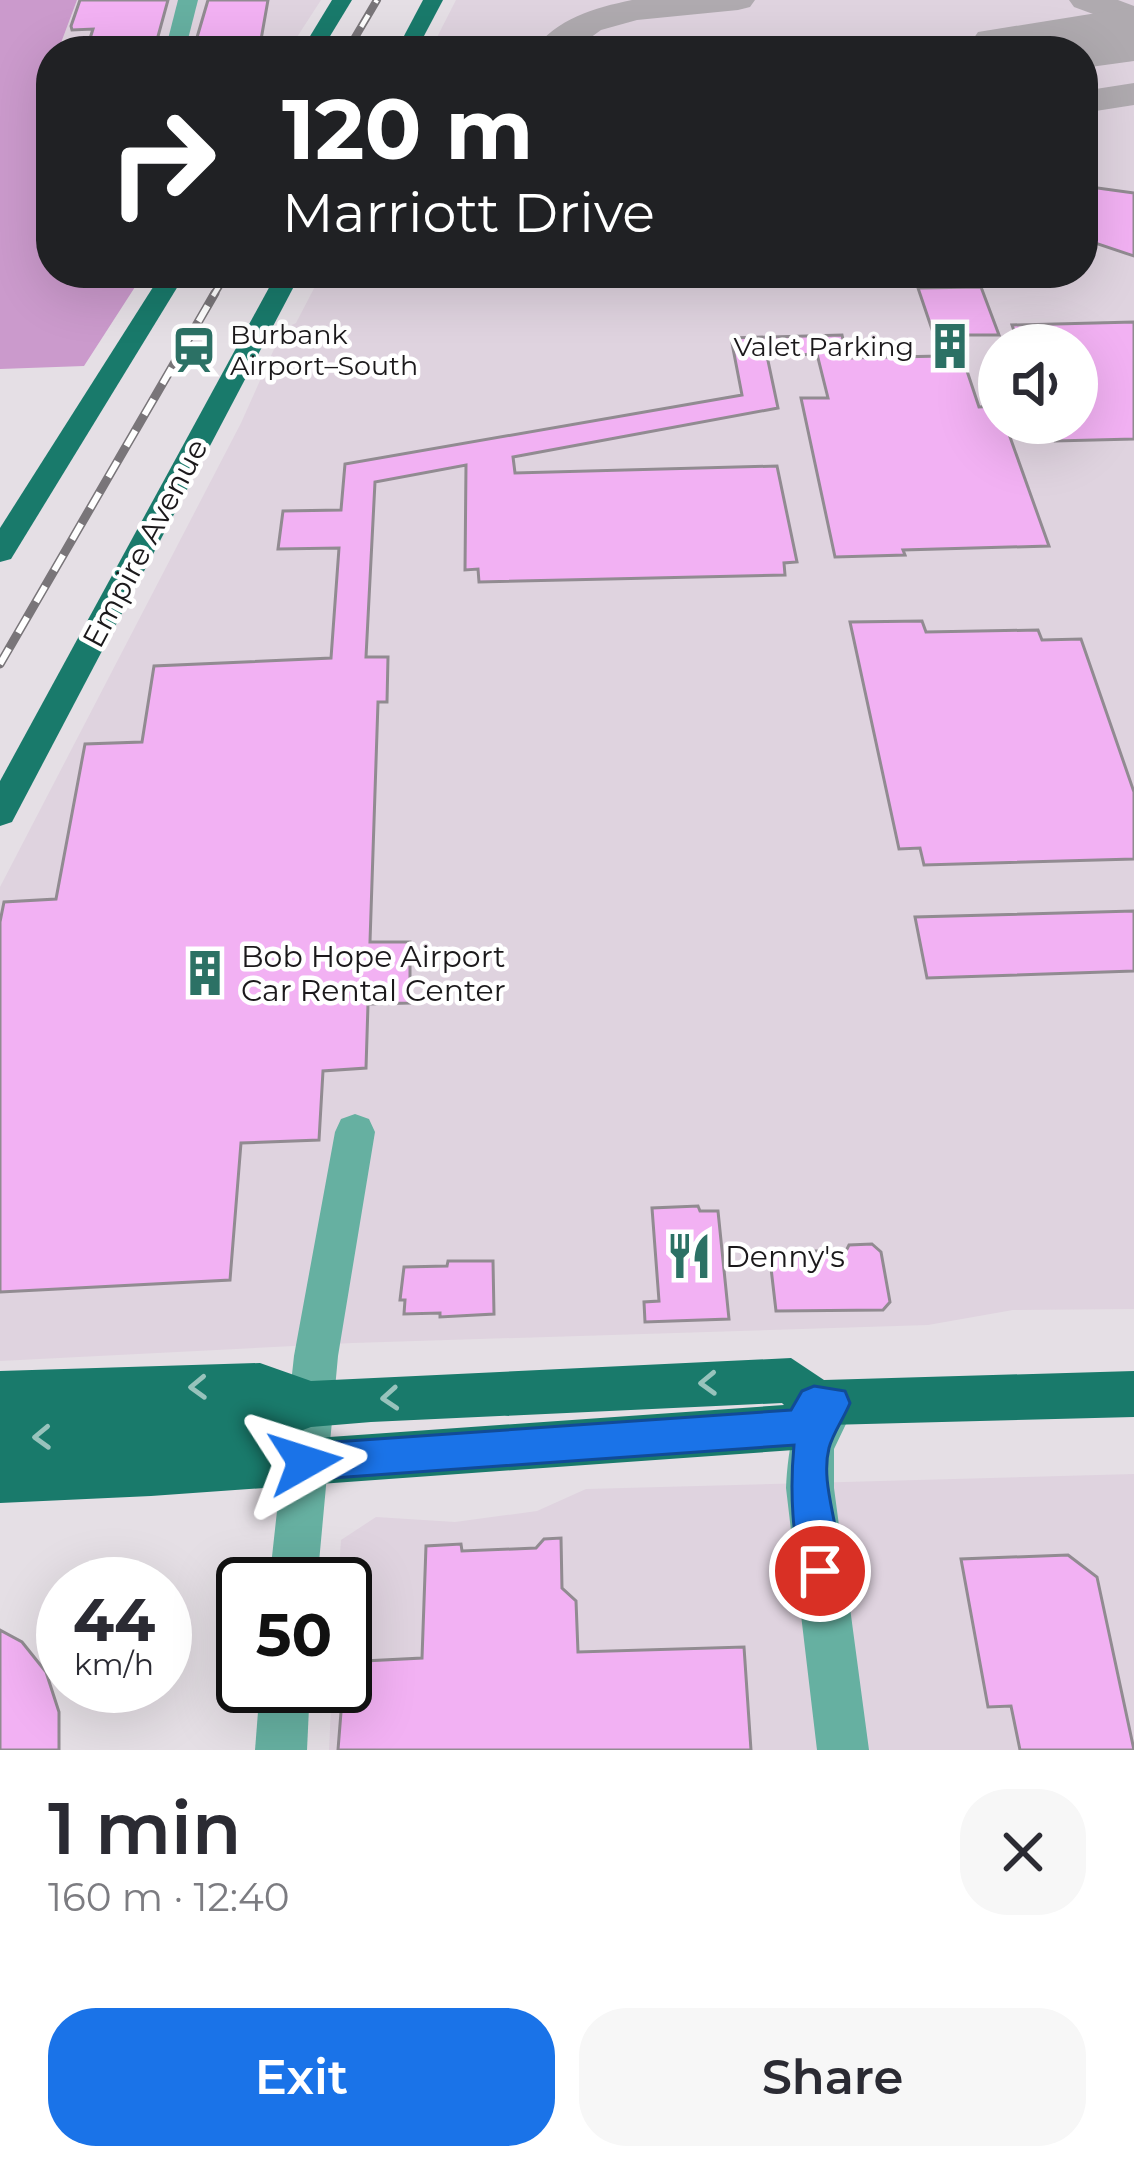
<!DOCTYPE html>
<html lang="en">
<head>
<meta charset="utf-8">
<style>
  :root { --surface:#fff; --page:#f7f7f7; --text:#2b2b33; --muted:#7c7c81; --accent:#1a73e8 }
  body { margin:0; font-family:Montserrat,sans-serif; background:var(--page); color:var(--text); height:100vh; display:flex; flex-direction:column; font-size:45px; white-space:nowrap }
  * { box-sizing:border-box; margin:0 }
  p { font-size:39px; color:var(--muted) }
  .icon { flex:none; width:66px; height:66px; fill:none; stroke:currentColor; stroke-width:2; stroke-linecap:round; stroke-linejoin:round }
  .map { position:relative; height:1750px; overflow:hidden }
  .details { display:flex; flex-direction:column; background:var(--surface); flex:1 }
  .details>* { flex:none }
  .hud { position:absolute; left:36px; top:36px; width:1062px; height:252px; border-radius:48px; box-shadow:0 12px 48px #0002; background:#202124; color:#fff; overflow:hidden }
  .buttons { position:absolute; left:978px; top:324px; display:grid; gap:24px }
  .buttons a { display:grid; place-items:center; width:120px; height:120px; border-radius:50%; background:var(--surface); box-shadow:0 12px 48px #0002; font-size:60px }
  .speed { position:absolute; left:36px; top:1557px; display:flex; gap:24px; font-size:60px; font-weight:700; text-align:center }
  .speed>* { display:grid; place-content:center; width:156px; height:156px; border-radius:50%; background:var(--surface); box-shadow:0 12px 48px #0002; line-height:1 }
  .speed small { font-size:30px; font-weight:400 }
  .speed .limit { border:6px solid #111; border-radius:18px; background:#fff; color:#111 }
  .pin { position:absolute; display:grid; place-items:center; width:102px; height:102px; color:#fff; margin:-51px; border:6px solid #fff; border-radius:50%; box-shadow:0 3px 12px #0007 }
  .me { position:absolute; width:132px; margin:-66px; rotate:84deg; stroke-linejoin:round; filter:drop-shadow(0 0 9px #0008) }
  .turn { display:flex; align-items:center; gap:42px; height:252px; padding:0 48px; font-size:54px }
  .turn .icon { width:156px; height:156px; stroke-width:2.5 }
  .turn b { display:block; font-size:84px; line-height:102px }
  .round { display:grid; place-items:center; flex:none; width:126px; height:126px; border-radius:48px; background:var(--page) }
  .summary { display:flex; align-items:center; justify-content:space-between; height:204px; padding:0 48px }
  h1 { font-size:72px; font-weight:600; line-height:90px }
  .button { display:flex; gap:24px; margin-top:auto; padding:24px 48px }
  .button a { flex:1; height:138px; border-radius:48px; background:var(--accent); color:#fff; font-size:48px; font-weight:600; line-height:138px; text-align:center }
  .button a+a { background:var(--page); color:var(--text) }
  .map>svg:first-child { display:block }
  .built { fill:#dfd3df; fill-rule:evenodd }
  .green { fill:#cb9acc }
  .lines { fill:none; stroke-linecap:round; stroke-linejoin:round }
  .taxiway { fill:#afaaaf; fill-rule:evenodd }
  .runway { fill:#afaaaf; fill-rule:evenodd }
  .building { fill:#f2b1f3; stroke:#918b91; stroke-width:3 }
  .minor { fill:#66b0a1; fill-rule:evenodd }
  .major { fill:#197a6b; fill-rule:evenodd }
  .rail-far1-casing { stroke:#797579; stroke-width:8 }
  .rail-casing { stroke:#797579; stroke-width:9 }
  .rail-far1 { stroke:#fff; stroke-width:4.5; stroke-dasharray:14; stroke-linecap:butt }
  .rail { stroke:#fff; stroke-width:6; stroke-dasharray:18; stroke-linecap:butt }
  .oneway { stroke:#98c3bc }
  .route { fill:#1a73e8; stroke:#114b97; stroke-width:3 }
  .labels { text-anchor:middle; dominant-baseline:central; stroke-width:9; stroke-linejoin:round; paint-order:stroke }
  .far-poi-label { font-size:27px; fill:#1b191b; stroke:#fff; text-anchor:start }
  .street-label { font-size:30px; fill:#1b191b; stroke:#fff }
  .poi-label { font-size:30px; fill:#1b191b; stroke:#fff; text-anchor:start }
</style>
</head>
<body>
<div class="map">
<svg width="1134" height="1750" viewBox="0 0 1134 1750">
  <rect width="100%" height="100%" fill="#e5dfe5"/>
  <!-- built -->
  <g class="built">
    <polygon points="77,0 321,0 288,51 58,51"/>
    <path d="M456 0H1134V1309L1013 1310 928 1325 353 1343 0 1361V887L241 423 283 329 296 323 322 273H1083V51H430ZM999 345H1077V423H999Z"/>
    <polygon points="1134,1474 1134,1750 329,1750 332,1686 345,1686 345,1584 338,1584 341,1540 376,1517 455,1522 537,1511 586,1489"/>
  </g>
  <!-- green -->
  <polygon class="green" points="0,0 77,0 58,51 51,51 51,71 44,91 51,92 51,273 144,273 84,366 0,369"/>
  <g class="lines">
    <!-- taxiway -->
    <g class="taxiway">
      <path d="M632 0H755L750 7 738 10 637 20 601 30 572 51H533C557 18 594 8 632 0Z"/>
      <polygon points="1069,0 1118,0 1134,6 1134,29 1074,7"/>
      <polygon points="1134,83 1134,105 1083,113 1083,91"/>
    </g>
    <!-- runway -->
    <polygon class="runway" points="1134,7 1134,61 1083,68 1083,51 965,51 978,32"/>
  </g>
  <!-- building -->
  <g class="building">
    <polygon points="80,0 168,0 154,51 86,51 93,29 72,30 71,26"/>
    <polygon points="208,0 268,0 259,51 193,51"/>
    <polygon points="1083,186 1134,193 1134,256 1083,239"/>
    <polygon points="981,287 999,335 955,335 979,407 999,406 999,423 1005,423 1049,546 903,550 905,555 835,557 801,398 828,398 817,354 767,356 778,408 513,457 515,473 777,466 797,562 784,563 785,575 479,582 478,569 465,570 466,465 375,482 366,657 388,657 387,702 378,702 370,942 410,942 410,1003 368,1004 366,1068 323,1071 319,1140 241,1143 230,1280 0,1292 0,922 4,902 56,899 85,744 142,742 154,666 331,658 339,548 278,549 283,511 341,510 345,464 742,395 731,338 842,335 847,358 941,356 918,288"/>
    <polygon points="1134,322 1134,439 1055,441 1049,423 1077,423 1077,345 1019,345 1012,325"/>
    <polygon points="922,621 926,632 1038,630 1042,640 1081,639 1134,792 1134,859 924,865 920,848 899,849 850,622"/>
    <polygon points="1134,911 1134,971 956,977 927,978 915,917"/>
    <polygon points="698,1206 700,1211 718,1211 729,1319 645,1322 644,1302 659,1301 652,1208"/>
    <polygon points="872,1244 881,1252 890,1302 883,1310 776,1311 769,1251 846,1251 849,1245"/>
    <polygon points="448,1261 493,1261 494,1314 440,1317 440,1313 404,1314 405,1300 400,1300 404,1267 447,1266"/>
    <polygon points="561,1538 562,1588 576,1601 578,1652 744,1647 751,1750 338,1750 345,1662 422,1658 426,1546 461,1544 462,1551 536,1548 544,1539"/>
    <polygon points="1068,1555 1097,1577 1134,1750 1020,1750 1011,1706 988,1707 961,1559"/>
    <polygon points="0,1630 22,1642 46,1672 59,1712 59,1750 0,1750"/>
  </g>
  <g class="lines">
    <!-- minor -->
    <g class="minor">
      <polygon points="178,0 198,0 185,51 165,51"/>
      <polygon points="355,1114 369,1119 375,1132 338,1356 317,1584 269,1584 294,1356 335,1132 341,1119"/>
      <path d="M833 1380 849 1387 856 1403 834 1449V1488L869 1750H817L786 1488C788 1450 794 1396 833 1380Z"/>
      <polygon points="260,1686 310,1686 307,1750 255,1750"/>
    </g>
    <!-- major -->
    <g class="major">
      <polygon points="332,0 352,0 321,51 301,51"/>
      <polygon points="423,0 443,0 416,51 396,51"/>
      <polygon points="162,273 186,273 11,559 0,562 0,528"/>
      <polygon points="277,273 301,273 12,822 0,826 0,781"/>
      <path d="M791 1358 824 1380 1134 1371V1417L828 1425 823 1436 794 1450 151 1496 0 1503V1371L260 1363 311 1381ZM782 1403 784 1405 273 1441 311 1427 371 1422Z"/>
    </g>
    <defs>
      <g id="rail-far1">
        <polyline points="347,51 377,0"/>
        <polyline points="213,296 227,273"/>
      </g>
      <polyline id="rail" points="0,664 215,293"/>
    </defs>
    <!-- rail-far1 casing -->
    <use href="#rail-far1" class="rail-far1-casing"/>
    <!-- rail casing -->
    <use href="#rail" class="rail-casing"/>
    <!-- rail-far1 -->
    <use href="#rail-far1" class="rail-far1"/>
    <!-- rail -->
    <use href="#rail" class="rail"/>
  </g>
  <!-- one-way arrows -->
  <defs><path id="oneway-chevron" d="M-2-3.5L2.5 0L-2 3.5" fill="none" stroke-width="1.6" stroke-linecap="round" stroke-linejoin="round" transform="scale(3)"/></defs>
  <g class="oneway">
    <use href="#oneway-chevron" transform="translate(708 1383) rotate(178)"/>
    <use href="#oneway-chevron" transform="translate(198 1387) rotate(178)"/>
    <use href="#oneway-chevron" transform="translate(390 1398) rotate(176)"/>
    <use href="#oneway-chevron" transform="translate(42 1437) rotate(178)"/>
  </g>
  <!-- route -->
  <path class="route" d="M814 1386 845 1391 850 1403C844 1418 833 1433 829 1448 818 1492 850 1543 834 1584L820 1590 807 1584C791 1544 790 1487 794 1445L305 1480 293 1475 288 1462 293 1450 305 1444 791 1410 802 1391Z"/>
  <!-- icons -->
  <defs>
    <symbol id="building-bare" viewBox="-9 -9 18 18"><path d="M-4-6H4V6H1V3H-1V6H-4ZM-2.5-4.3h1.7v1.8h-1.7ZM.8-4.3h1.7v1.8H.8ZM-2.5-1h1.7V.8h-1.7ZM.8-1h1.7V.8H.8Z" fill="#2c7165" stroke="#fff" stroke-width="2.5" paint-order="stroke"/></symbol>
    <symbol id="station-bare" viewBox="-9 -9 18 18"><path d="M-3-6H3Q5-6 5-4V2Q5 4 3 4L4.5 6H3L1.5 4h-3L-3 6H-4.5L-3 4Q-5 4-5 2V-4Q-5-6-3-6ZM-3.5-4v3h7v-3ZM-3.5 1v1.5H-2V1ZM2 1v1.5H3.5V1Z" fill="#2c7165" stroke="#fff" stroke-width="2.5" paint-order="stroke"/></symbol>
    <symbol id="restaurant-bare" viewBox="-9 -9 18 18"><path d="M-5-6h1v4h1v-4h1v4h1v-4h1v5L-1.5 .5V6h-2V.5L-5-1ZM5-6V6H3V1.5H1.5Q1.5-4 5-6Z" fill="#2c7165" stroke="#fff" stroke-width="2.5" paint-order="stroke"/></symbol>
  </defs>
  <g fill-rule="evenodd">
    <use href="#building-bare" x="917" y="313" width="66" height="66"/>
    <use href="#station-bare" x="161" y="317" width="66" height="66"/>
    <use href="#building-bare" x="172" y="940" width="66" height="66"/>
    <use href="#restaurant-bare" x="656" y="1223" width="66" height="66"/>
  </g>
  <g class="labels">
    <!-- far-poi labels -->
    <g class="far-poi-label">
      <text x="230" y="334">Burbank<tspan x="230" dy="31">Airport–South</tspan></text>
      <text x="914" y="346" text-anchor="end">Valet Parking</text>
    </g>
    <!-- street labels -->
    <g class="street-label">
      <text transform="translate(145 543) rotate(-62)">Empire Avenue</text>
    </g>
    <!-- poi labels -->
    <g class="poi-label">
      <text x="241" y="956">Bob Hope Airport<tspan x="241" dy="34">Car Rental Center</tspan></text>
      <text x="725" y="1256">Denny's</text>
    </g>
  </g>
</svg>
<div class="buttons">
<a><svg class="icon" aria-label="sound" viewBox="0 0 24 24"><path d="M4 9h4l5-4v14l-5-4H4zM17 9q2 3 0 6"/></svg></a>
</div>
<div class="speed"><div>44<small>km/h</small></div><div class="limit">50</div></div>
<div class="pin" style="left:820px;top:1571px;background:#d93025"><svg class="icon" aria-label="arrive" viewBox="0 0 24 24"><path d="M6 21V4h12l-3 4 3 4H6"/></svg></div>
<svg class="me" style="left:305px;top:1462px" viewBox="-20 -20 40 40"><path d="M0-17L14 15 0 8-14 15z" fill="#1a73e8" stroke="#fff" stroke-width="4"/></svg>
<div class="hud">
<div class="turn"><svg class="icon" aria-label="right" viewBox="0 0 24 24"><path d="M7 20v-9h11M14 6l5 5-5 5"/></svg><div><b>120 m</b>Marriott Drive</div></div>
</div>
</div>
<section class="details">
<div class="summary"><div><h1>1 min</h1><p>160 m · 12:40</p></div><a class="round"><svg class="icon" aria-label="close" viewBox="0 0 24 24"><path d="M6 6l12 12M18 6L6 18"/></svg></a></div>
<div class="button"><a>Exit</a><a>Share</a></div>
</section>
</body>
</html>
